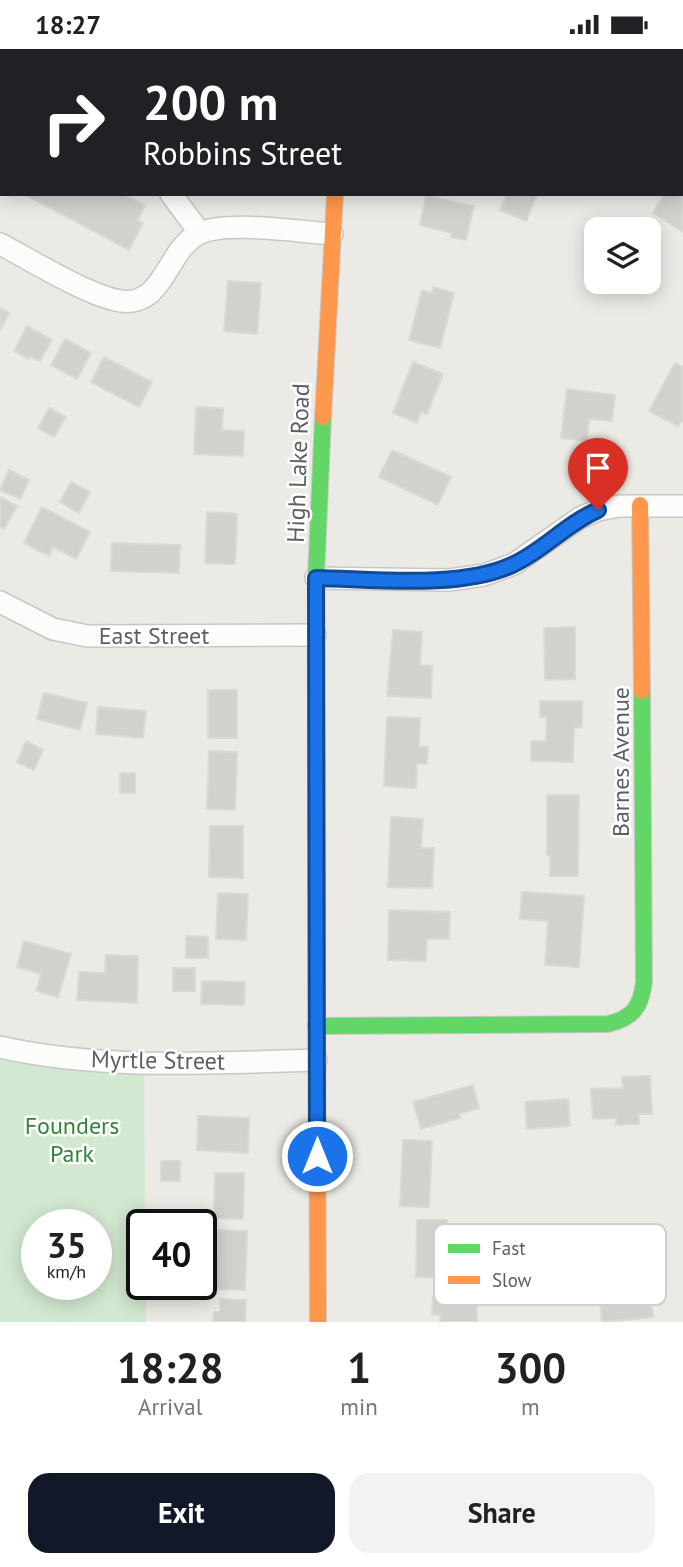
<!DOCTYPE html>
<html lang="en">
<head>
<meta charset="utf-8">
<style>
  :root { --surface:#fff; --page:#f2f2f2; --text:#202124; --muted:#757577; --accent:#111827 }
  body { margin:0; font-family:"PT Sans",sans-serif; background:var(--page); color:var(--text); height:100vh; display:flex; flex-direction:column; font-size:26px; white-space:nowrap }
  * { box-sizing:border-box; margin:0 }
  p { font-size:23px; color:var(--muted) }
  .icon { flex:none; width:38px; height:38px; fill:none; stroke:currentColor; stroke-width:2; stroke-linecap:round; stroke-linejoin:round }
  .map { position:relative; height:1273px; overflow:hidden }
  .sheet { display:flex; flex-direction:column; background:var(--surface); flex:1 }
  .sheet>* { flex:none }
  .guide { position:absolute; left:0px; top:0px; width:684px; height:147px; box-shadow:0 4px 18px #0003; background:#202124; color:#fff; overflow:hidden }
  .controls { position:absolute; left:584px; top:168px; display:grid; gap:14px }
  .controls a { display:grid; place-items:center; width:77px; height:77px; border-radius:14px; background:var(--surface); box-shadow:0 4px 18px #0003; font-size:35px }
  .speed { position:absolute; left:21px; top:1160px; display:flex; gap:14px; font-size:35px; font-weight:700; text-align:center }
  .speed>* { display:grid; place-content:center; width:91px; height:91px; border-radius:50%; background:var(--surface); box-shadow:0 4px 18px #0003; line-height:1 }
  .speed small { font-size:18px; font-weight:400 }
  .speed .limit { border:4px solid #111; border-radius:10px; background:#fff; color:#111 }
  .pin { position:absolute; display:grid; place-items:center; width:60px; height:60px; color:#fff; margin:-72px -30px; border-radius:50% 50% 50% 0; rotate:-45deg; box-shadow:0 0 7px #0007 }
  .pin .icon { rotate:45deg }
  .me { position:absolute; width:77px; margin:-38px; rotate:0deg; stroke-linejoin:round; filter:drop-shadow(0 0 5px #0008) }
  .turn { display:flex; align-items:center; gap:24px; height:147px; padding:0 28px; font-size:32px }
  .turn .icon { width:91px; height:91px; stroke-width:2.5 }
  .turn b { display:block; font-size:49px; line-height:60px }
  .eta { display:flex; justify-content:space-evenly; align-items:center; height:119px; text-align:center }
  .eta b { font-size:42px; font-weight:800; line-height:49px }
  .primary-button { display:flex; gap:14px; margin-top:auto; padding:14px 28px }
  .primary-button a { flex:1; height:80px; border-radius:21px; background:var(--accent); color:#fff; font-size:28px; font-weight:800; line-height:80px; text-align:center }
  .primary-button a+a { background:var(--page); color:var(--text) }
  .status { display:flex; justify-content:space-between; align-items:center; height:49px; padding:0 35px; background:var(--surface); direction:ltr }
  .status svg { height:19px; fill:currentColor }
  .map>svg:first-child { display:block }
  .green { fill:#d2e8d0; fill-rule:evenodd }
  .building { fill:#d2d1ce; stroke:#dad9d4; stroke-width:2 }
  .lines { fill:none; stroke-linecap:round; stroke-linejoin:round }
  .street-casing { stroke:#c7c7c6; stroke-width:24 }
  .fast-casing { stroke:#c8c8c7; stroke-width:18 }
  .slow-casing { stroke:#c8c8c7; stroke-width:18 }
  .street { stroke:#fcfcfb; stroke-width:21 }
  .fast { stroke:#63d668; stroke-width:16 }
  .slow { stroke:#ff974d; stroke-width:16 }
  .route-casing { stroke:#114b97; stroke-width:18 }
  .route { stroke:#1a73e8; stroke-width:12 }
  .labels { text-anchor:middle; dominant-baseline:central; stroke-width:5; stroke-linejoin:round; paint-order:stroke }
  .street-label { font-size:24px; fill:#5b5f64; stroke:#fff }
  .park-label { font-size:24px; fill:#308536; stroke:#fff }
  .key { fill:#fff; stroke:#cecfd0; stroke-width:2 }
  .key-label { font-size:19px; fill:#5b5f64 }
</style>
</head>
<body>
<div class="status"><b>18:27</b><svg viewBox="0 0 49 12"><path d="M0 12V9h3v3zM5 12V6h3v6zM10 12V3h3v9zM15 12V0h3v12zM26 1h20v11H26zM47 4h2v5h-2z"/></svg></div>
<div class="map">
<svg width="683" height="1273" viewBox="0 0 683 1273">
  <rect width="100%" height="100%" fill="#ebeae5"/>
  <!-- green -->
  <path class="green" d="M0 990 55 1001 144 1004 145 1176H142V1236H146V1273H0ZM37 1176H96V1236H37Z"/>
  <!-- building -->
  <g class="building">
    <polygon points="8,0 61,0 7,2"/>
    <polygon points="0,63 2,64 0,116"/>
    <polygon points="24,145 125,146 145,156 138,171 143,174 129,201"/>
    <polygon points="507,145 537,146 526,172 500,161"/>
    <polygon points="664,145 683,145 683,183 653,164"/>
    <polygon points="426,147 474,157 466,191 451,188 452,184 420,176"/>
    <polygon points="228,232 261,234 257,285 224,282"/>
    <polygon points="433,238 454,244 440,299 409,291 422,241 432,244"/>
    <polygon points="0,259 9,264 0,281"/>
    <polygon points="27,277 52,291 40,312 30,307 29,310 14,302"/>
    <polygon points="65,290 91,304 77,330 51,316"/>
    <polygon points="104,308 152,333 139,358 91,333"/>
    <polygon points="413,313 443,325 427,365 421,363 417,374 393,364"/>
    <polygon points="675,314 683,318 683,371 678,377 649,362"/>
    <polygon points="567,340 615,346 612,372 589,370 587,392 561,389"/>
    <polygon points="196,358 223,359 222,381 244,382 243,407 194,405"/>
    <polygon points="49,359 66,368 54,388 38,379"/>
    <polygon points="392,401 451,428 438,456 379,428"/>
    <polygon points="9,421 29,431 20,450 0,441"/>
    <polygon points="71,433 90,443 79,464 60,453"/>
    <polygon points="0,448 17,457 4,480 0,478"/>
    <polygon points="42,458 90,483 76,510 53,498 49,507 24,494"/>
    <polygon points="207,463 237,465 235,515 205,514"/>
    <polygon points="112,494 180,496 179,524 111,522"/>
    <polygon points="575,578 575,630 545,631 544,579"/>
    <polygon points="393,581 422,583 420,616 432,617 431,649 387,647"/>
    <rect x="208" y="641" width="29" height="48"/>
    <polygon points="44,644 87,654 80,681 37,670"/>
    <polygon points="540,652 582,652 582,678 574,679 573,713 531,712 531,692 546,692 547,668 540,668"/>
    <polygon points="98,658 146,662 143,689 96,685"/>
    <polygon points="387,668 420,669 419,698 428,698 427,715 417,715 416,739 384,737"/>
    <polygon points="26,692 43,701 34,721 17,713"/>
    <polygon points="209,702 237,703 235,761 207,760"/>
    <rect x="120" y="724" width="15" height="20"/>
    <polygon points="547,746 579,746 578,827 550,827 550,806 547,806"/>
    <polygon points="391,768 423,770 421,799 434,799 432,839 388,838"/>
    <polygon points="210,777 243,777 243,829 209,828"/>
    <polygon points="522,843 584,847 579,918 545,916 548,872 520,870"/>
    <polygon points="218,844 248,845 246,891 216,890"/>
    <polygon points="389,861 450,863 449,890 427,890 426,912 388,911"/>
    <polygon points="186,887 208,888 208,909 186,909"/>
    <polygon points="24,892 71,905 58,948 36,942 41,925 17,918"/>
    <polygon points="106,906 138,907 137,954 77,951 79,923 105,924"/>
    <rect x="173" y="919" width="22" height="23"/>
    <polygon points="202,932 245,933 244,956 201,955"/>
    <polygon points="650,1027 652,1065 638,1065 639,1075 616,1076 616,1069 593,1070 591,1040 623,1039 622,1028"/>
    <polygon points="473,1036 479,1059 459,1065 460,1069 421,1080 413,1053"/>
    <polygon points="568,1050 570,1077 527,1080 525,1053"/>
    <polygon points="198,1067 249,1069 248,1104 197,1101"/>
    <polygon points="403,1091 432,1092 429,1158 400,1157"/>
    <rect x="161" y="1112" width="19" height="20"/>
    <polygon points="215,1124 244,1124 243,1170 214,1169"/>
    <polygon points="417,1171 447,1171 445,1229 416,1228"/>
    <polygon points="217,1181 247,1182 245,1241 208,1240 209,1203 217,1203"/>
    <polygon points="650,1239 653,1268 602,1273 599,1245"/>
    <polygon points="433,1248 477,1249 477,1273 440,1273 441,1266 432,1265"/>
    <polygon points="220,1250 246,1251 245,1273 213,1273 214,1263 220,1263"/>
  </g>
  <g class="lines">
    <defs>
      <g id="street">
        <polyline points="584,0 588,2"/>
        <polyline points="682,55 683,55"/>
        <polyline points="171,145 200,184"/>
        <path d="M0 195C31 211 88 247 121 252 132 254 143 250 151 243 169 226 175 198 198 185 226 171 300 183 332 185"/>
        <polyline points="316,529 449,531 484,526 514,515 580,469 598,461 619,457 683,457"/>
        <polyline points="0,553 53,580 87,587 315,586"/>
        <path d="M0 998C100 1021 214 1014 316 1011"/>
      </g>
      <g id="fast">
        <polyline points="345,0 345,2"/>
        <path d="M316 977 608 975C633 969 641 958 644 933L642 642"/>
        <polyline points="317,979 316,529 323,368"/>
      </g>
      <g id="slow">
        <polyline points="323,368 335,145"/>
        <polyline points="640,456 642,642"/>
        <polyline points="317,979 318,1273"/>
      </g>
    </defs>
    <!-- street casing -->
    <use href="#street" class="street-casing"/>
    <!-- fast casing -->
    <use href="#fast" class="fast-casing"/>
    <!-- slow casing -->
    <use href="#slow" class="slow-casing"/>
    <!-- street -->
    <use href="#street" class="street"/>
    <!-- fast -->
    <use href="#fast" class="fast"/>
    <!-- slow -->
    <use href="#slow" class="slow"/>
  </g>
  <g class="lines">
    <defs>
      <path id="route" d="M317 1107 316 529C374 530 460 540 512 516 543 502 566 475 598 461"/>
    </defs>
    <!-- route casing -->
    <use href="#route" class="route-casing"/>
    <!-- route -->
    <use href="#route" class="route"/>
  </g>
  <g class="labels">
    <!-- street labels -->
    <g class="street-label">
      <text transform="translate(298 414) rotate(-88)">High Lake Road</text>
      <text x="154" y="586">East Street</text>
      <text transform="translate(620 713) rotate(-90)">Barnes Avenue</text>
      <text transform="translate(158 1011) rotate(1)">Myrtle Street</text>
    </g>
    <!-- park labels -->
    <g class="park-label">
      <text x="72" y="1076">Founders<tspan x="72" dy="28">Park</tspan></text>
    </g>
  </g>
  <!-- legend -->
  <rect x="434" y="1175" width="232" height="81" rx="10" class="key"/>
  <rect x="448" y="1195" width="32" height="9" fill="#63d668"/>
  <rect x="448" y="1227" width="32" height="8" fill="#ff974d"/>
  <g class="key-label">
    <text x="492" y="1206">Fast</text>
    <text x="492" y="1238">Slow</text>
  </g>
</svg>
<div class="controls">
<a><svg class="icon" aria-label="layers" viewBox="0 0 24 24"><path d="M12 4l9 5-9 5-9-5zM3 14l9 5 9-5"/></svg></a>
</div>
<div class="speed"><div>35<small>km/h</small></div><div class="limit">40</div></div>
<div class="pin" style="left:598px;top:461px;background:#d93025"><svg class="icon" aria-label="arrive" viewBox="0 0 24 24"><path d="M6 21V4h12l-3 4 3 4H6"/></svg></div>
<svg class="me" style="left:317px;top:1107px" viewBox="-20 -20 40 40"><circle r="17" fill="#1a73e8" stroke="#fff" stroke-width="3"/><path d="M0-11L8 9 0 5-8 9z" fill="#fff"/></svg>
<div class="guide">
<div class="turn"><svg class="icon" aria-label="right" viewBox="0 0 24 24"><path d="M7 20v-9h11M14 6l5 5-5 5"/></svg><div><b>200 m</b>Robbins Street</div></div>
</div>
</div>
<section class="sheet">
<div class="eta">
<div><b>18:28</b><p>Arrival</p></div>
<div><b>1</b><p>min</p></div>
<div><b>300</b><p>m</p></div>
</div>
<div class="primary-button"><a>Exit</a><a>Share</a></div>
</section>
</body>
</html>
